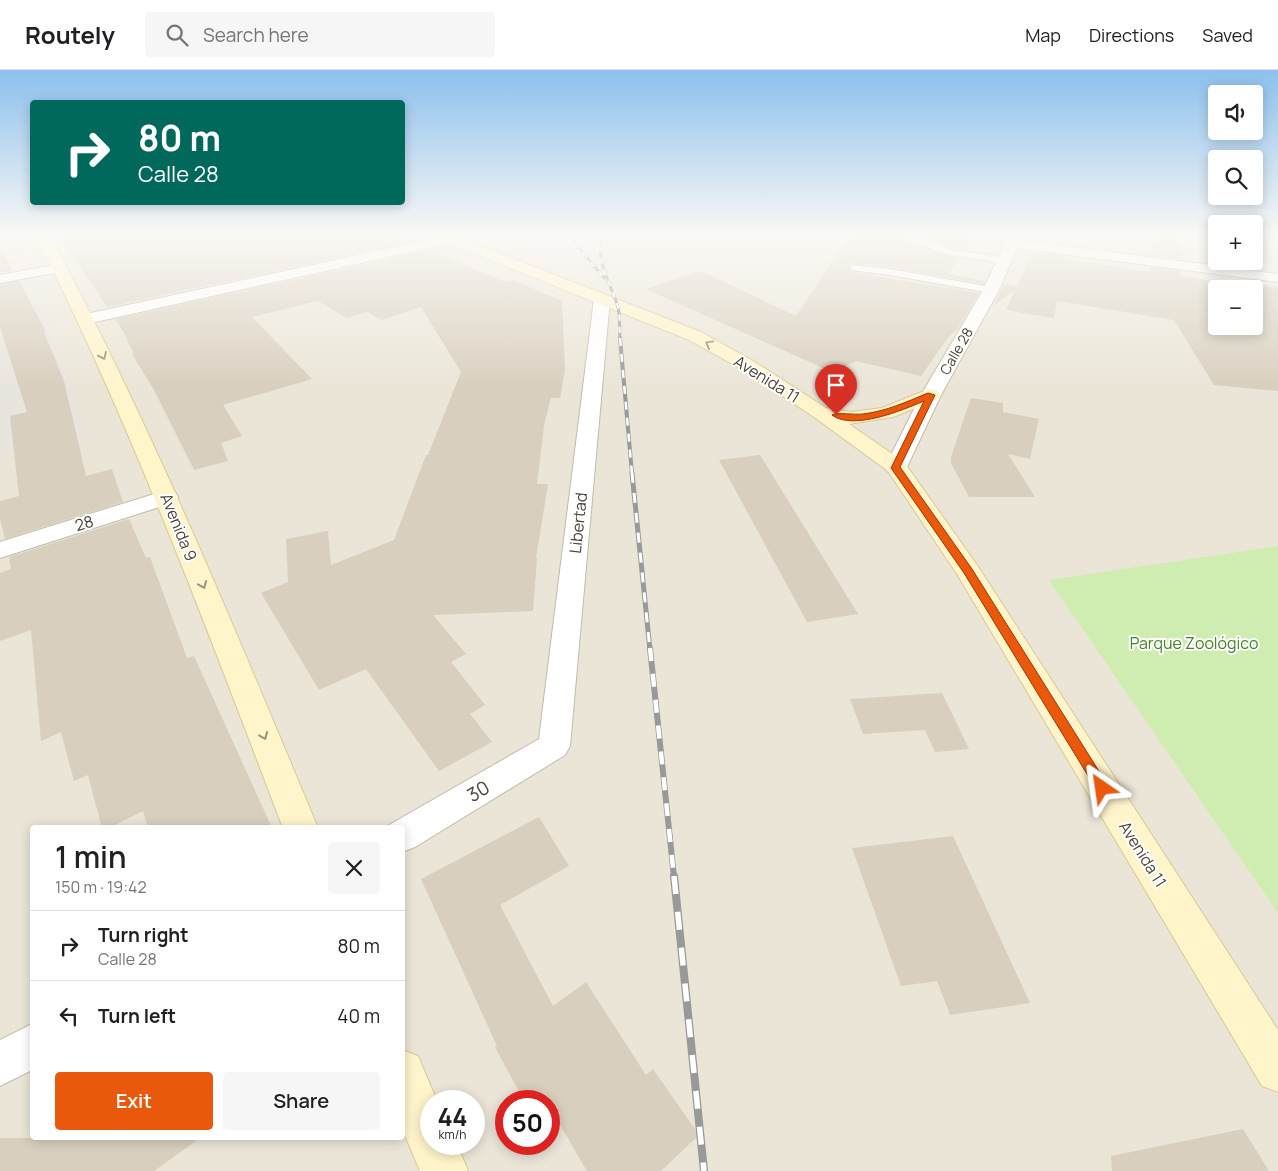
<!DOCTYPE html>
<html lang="en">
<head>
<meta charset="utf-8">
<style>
  :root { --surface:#fff; --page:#f6f6f6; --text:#202124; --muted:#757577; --line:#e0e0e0; --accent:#ea580c }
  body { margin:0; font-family:Manrope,sans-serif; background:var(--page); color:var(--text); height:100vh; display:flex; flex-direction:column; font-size:19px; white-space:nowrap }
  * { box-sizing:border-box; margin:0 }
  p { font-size:16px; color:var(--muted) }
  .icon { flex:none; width:28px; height:28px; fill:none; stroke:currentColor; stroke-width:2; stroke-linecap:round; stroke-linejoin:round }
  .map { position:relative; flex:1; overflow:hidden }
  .panel { position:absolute; left:30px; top:755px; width:375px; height:315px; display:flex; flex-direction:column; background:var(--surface); border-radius:5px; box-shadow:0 2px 12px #0003 }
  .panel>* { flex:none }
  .banner { position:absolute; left:30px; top:30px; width:375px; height:105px; border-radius:5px; box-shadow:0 2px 12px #0003; background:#00695c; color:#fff; overflow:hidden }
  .buttons { position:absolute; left:1208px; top:15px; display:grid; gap:10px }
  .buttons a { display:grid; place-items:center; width:55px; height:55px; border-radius:5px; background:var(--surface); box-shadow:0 2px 12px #0003; font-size:25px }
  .speed { position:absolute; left:420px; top:1020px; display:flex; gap:10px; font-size:25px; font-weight:700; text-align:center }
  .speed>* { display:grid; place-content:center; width:65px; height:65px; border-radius:50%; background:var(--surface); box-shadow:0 2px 12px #0003; line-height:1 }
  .speed small { font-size:12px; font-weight:400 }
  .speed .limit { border:8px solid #d22; background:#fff; color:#111 }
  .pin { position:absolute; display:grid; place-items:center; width:42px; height:42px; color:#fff; margin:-51px -21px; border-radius:50% 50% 50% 0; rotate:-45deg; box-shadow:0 0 5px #0007 }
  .pin .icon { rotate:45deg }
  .me { position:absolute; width:55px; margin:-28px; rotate:328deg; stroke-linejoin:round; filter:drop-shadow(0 0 4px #0008) }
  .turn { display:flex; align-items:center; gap:18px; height:105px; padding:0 25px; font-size:22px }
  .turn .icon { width:65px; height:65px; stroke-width:2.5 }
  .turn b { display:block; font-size:35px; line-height:42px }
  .round { display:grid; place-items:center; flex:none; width:52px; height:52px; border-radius:5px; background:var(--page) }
  .overview { display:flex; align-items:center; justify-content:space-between; height:85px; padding:0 25px }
  h1 { font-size:30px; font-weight:600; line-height:38px }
  .primary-button { display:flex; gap:10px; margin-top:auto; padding:10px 25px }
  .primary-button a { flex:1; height:58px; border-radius:5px; background:var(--accent); color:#fff; font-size:20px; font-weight:600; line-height:58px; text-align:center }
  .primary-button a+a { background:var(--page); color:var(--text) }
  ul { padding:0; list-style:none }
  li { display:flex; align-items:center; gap:15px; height:70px; padding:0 25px; border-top:1px solid var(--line) }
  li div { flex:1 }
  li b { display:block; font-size:19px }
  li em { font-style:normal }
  header { display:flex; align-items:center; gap:30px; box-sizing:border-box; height:70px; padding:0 25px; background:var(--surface); border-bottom:1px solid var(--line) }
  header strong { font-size:24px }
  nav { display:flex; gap:28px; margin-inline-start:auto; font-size:18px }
  .search { width:350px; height:45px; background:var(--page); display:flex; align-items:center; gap:12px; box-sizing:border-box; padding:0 18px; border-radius:5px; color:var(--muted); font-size:19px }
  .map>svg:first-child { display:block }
  .residential { fill:#eae5d7; fill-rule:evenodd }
  .industrial { fill:#e8e4de }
  .medical { fill:#f7e1dc }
  .green { fill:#cfedb0 }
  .building { fill:#d8cfbe; fill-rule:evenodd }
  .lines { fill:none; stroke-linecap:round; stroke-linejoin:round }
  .service-casing { stroke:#c2bbab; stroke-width:2 }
  .minor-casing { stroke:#c2bbab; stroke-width:2 }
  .tertiary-casing { stroke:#c2bbab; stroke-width:2 }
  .secondary-casing { stroke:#d9c996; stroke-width:2 }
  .service { fill:#fff; fill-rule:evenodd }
  .minor { fill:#fff; fill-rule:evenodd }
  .tertiary { fill:#fff; fill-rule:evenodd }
  .secondary { fill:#fff4ca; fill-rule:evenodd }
  .rail-far4-casing { stroke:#999; stroke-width:3 }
  .rail-far3-casing { stroke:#999; stroke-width:4 }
  .rail-far2-casing { stroke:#999; stroke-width:5 }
  .rail-far1-casing { stroke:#999; stroke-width:6 }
  .rail-casing { stroke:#999; stroke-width:8 }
  .rail-far4 { stroke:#fff; stroke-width:2; stroke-dasharray:6; stroke-linecap:butt }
  .rail-far3 { stroke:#fff; stroke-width:2.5; stroke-dasharray:8; stroke-linecap:butt }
  .rail-far2 { stroke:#fff; stroke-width:3; stroke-dasharray:10; stroke-linecap:butt }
  .rail-far1 { stroke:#fff; stroke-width:4.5; stroke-dasharray:13; stroke-linecap:butt }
  .rail { stroke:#fff; stroke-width:5.5; stroke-dasharray:18; stroke-linecap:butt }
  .oneway { stroke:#9b9379 }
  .route { fill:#ea580c; stroke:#983908 }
  .labels { text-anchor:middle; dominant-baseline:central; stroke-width:4; stroke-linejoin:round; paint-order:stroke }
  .far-street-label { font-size:14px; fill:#4a4337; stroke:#fff }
  .street-label { font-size:16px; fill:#4a4337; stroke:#fff }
  .park-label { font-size:16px; fill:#458225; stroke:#fff }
  .near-street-label { font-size:19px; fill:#4a4337; stroke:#fff }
</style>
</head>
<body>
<header>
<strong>Routely</strong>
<div class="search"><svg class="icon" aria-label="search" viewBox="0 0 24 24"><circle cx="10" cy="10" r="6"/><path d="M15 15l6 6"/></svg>Search here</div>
<nav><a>Map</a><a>Directions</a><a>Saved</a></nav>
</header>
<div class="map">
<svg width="1278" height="1101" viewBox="0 0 1278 1101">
  <rect width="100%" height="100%" fill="#f6f2e9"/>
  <!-- residential -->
  <path class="residential" d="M0 164H1216V191H1254V164H1278V1101H0ZM1216 219H1254V256H1216ZM32 758H402V1068H32ZM431 1031H474V1074H431ZM506 1031H549V1074H506Z"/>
  <!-- industrial -->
  <g class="industrial">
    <polygon points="474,164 659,164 576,207"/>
    <polygon points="39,226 89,366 0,389 0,234"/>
  </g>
  <!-- medical -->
  <polygon class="medical" points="31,184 38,199 0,206 0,189"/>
  <!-- green -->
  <polygon class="green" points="1278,476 1278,843 1049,510"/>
  <!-- building -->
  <g class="building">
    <polygon points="59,164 393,164 411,172 107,237"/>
    <polygon points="851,164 914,164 909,168 910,174 959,188 949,204 985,211 984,214 890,197 854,193 849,195 851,202 979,223 957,260 949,266 921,306 856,291 832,302 646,219 701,201 796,246"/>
    <polygon points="929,164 975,164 965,180 951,178 925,168"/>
    <polygon points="1153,164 1180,164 1180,189 1152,185"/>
    <polygon points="0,177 13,201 0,203"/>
    <polygon points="430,180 506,212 513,210 562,231 565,299 560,328 551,328 544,356 537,414 548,414 536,488 537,488 533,541 433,545 466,584 451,592 485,635 470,644 492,672 439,701 366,599 319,620 261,523 288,512 286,469 328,461 331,495 394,470 426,385 428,385 461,302 421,237 382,250 367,242 347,248 318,231 252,247 312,309 223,335 242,366 221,373 228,391 194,400 154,320 132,284 134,283 126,269 128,269 115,249"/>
    <path d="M1033 182 1065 186 1064 189 1150 202 1151 197 1180 201 1179 206 1246 216V213L1278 218V321L1214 315 1174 250 1057 231 1054 248 1006 240 1015 220 993 236 1004 214 1017 217ZM1216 219H1254V256H1216Z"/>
    <polygon points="19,211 46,262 44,262 64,311 86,406 112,399 123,432 5,469 0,448 0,431 19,426 10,346 27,342 0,257 0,215"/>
    <polygon points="971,328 1003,333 1003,342 1039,349 1030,389 1008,384 1035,427 969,427 951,393 951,387"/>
    <polygon points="760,385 858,544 807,552 719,390"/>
    <polygon points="129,449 146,488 150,487 187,588 194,586 272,758 148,758 143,741 109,758 102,758 88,705 74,711 61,662 41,671 31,560 0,571 0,503 11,499 9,487"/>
    <polygon points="942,623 969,679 935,682 925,660 863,664 850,629"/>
    <polygon points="539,747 569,796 500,835 553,936 586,912 646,1005 653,999 699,1065 661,1101 587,1101 549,1036 549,1031 524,1031 495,977 497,976 421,809"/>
    <polygon points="953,766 1030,933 950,945 937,911 901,916 852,778"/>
    <polygon points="1243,1059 1269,1101 1112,1101 1111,1086"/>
    <polygon points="0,1068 200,1068 154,1101 0,1101"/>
  </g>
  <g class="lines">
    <defs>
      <g id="service">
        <polygon points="781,164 797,164 784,169 780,166"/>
        <polygon points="917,164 927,164 921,169 951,180 1004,187 1008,190 1004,193 950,185 911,172 911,168"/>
        <polygon points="854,195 890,199 991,217 996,220 991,223 890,205 851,200 851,196"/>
      </g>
      <g id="minor">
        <polygon points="451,165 458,169 456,172 86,254 80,252 78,249 80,246 86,244"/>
        <polygon points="60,194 65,195 67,198 65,201 0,213 0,205"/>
        <polygon points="602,224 607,226 610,229 570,676 565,685 415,777 402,782 402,758 388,758 389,755 539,669 594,229 597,226"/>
        <polygon points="167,420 175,422 178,427 175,432 0,488 0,472"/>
        <polygon points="32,954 32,1000 0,1016 0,970"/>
      </g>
      <polygon id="tertiary" points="1009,164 1023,164 1020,170 1278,204 1278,212 1017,178 999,220 941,325 907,397 904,402 896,404 888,402 885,397 921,325 983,220"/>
      <g id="secondary">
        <path d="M35 164H49C152 356 234 557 318 758H283C206 557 132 356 35 164Z"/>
        <polygon points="431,164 450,164 701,262 755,292 826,338 851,342 882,338 924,321 931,319 938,321 941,325 938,329 893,347 849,354 904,392 977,495 1278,960 1278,1022 1262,1016 957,504 888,401 814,347 743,300 689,270 433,167"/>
        <polygon points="402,980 418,986 437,1031 431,1031 431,1074 457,1074 468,1101 420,1101 402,1058"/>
      </g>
    </defs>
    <!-- service casing -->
    <use href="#service" class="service-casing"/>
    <!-- minor casing -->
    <use href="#minor" class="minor-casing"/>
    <!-- tertiary casing -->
    <use href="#tertiary" class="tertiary-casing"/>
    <!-- secondary casing -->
    <use href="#secondary" class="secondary-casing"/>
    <!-- service -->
    <use href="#service" class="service"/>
    <!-- minor -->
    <use href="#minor" class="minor"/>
    <!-- tertiary -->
    <use href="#tertiary" class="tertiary"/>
    <!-- secondary -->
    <use href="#secondary" class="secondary"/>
    <defs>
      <g id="rail-far4">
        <polyline points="568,164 604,208"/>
        <path d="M603 164C594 187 610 213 617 234 621 244 619 258 620 269"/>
      </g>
      <polyline id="rail-far3" points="620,268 632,404"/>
      <polyline id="rail-far2" points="632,403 650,580"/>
      <polyline id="rail-far1" points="650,578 674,807"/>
      <polyline id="rail" points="674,806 704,1101"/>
    </defs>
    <!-- rail-far4 casing -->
    <use href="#rail-far4" class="rail-far4-casing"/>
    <!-- rail-far3 casing -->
    <use href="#rail-far3" class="rail-far3-casing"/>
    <!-- rail-far2 casing -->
    <use href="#rail-far2" class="rail-far2-casing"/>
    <!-- rail-far1 casing -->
    <use href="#rail-far1" class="rail-far1-casing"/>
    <!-- rail casing -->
    <use href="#rail" class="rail-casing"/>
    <!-- rail-far4 -->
    <use href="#rail-far4" class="rail-far4"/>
    <!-- rail-far3 -->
    <use href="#rail-far3" class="rail-far3"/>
    <!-- rail-far2 -->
    <use href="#rail-far2" class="rail-far2"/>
    <!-- rail-far1 -->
    <use href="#rail-far1" class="rail-far1"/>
    <!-- rail -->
    <use href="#rail" class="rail"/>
  </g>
  <!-- one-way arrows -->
  <defs><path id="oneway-chevron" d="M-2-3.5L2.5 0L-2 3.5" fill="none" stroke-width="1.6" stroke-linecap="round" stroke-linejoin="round" transform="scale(1.25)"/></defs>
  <g class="oneway">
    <use href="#oneway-chevron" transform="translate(709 274) rotate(-151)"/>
    <use href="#oneway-chevron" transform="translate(103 286) rotate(65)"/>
    <use href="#oneway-chevron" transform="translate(203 515) rotate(68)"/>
    <use href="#oneway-chevron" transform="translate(264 666) rotate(68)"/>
  </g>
  <!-- sky -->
  <linearGradient id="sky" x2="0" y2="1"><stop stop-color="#8cc0ee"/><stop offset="0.52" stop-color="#fbf9f5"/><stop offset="1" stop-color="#fbf9f5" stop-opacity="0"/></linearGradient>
  <rect width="1278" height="318" fill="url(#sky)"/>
  <!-- route -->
  <path class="route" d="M928 323 935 325 900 397 972 499 1107 714 1109 718 1107 722 1102 724 1098 722 964 503 891 398 924 331C903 340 853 361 832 345 837 342 855 345 863 344 887 341 906 332 928 323Z"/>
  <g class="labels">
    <!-- far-street labels -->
    <g class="far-street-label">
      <text transform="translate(956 281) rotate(-60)">Calle 28</text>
    </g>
    <!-- street labels -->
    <g class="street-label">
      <text transform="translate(767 309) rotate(32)">Avenida 11</text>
      <text transform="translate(84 453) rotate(-17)">28</text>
      <text transform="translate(578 453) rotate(-84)">Libertad</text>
      <text transform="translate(179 457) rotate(68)">Avenida 9</text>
      <text transform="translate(1143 784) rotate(58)">Avenida 11</text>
    </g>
    <!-- park labels -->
    <g class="park-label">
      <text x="1194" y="573">Parque Zoológico</text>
    </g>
    <!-- near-street labels -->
    <g class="near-street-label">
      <text transform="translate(478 721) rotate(-31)">30</text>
    </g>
  </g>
</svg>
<div class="buttons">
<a><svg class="icon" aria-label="sound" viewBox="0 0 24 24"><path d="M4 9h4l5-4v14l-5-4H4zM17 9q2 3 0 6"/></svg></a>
<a><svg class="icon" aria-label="search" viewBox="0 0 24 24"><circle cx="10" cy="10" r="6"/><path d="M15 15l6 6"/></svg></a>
<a>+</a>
<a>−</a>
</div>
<div class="speed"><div>44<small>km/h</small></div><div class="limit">50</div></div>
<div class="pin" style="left:836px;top:345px;background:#d93025"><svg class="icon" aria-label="arrive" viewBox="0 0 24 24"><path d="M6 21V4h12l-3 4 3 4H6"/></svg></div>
<svg class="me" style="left:1102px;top:718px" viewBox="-20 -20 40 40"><path d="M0-17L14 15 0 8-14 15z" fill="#ea580c" stroke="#fff" stroke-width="4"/></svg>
<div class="banner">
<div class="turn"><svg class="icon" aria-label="right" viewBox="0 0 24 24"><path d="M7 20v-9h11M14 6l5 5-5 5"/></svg><div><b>80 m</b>Calle 28</div></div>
</div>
<section class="panel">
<div class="overview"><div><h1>1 min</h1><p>150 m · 19:42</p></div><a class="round"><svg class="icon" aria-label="close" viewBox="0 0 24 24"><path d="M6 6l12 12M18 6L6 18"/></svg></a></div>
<ul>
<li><svg class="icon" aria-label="right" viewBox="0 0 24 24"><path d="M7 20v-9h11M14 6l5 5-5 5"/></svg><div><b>Turn right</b><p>Calle 28</p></div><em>80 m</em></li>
<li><svg class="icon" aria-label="left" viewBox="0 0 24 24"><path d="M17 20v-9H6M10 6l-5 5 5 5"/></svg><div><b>Turn left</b></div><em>40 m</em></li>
</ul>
<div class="primary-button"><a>Exit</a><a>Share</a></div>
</section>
</div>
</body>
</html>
